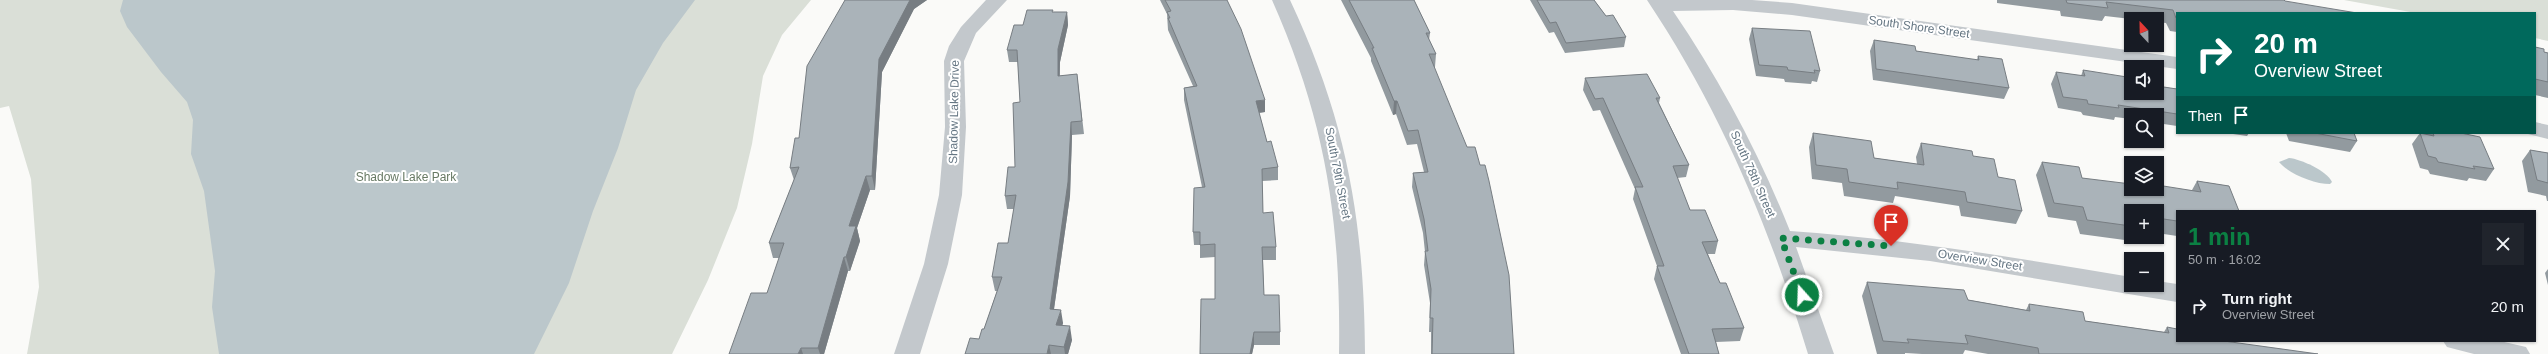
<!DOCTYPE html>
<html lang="en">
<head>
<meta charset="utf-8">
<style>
  :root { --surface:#171b24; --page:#20242c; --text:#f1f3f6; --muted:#9ea1a6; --accent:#0b8043 }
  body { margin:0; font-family:Helvetica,sans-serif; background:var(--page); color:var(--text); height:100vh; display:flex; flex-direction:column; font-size:15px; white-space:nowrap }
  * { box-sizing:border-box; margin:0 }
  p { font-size:13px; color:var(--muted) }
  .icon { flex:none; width:22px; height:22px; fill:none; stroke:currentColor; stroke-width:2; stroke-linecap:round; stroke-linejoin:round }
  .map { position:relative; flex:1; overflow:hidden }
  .sheet { position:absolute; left:2176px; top:210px; width:360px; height:132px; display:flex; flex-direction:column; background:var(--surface); border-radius:0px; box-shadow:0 1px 3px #0004 }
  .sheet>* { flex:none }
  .banner { position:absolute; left:2176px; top:12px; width:360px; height:122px; border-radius:0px; box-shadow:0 1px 3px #0004; background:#00695c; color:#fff; overflow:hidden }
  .needle { width:26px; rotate:338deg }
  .controls { position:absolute; left:2124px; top:12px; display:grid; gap:8px }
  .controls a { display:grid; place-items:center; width:40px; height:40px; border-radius:0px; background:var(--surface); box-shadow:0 1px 3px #0004; font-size:20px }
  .pin { position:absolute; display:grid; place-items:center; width:34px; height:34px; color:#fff; margin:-41px -17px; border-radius:50% 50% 50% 0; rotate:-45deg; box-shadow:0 0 4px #0007 }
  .pin .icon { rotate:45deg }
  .me { position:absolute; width:44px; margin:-22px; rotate:340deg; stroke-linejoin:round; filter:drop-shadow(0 0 3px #0008) }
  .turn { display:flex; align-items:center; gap:14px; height:84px; padding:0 12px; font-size:18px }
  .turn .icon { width:52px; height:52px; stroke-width:2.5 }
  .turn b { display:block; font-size:28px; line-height:34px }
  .then { display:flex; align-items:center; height:38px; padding:0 12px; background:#0003; gap:8px; font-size:15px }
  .round { display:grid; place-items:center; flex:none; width:42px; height:42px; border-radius:0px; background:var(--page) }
  .summary { display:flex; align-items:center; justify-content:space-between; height:68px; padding:0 12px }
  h1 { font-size:24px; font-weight:600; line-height:30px; color:var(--accent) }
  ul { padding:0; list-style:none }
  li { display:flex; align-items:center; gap:12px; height:56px; padding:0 12px }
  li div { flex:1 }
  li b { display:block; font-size:15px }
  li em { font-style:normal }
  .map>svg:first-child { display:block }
  .green { fill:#dadfd7 }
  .water { fill:#bbc7cb }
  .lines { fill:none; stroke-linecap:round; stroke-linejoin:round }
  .minor { fill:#c3c8cc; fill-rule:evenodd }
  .wall { fill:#929a9f }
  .shaded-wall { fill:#777d82 }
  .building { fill:#aab3b9; stroke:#777d82 }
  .route { stroke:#0b8043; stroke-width:7; stroke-dasharray:0 12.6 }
  .labels { text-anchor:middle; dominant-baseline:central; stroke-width:4; stroke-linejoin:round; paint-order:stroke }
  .street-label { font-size:12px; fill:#657683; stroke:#fff }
  .park-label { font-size:12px; fill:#687a64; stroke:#fff }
</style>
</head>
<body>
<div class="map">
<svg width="2548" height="354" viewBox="0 0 2548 354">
  <rect width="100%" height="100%" fill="#fafaf8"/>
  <!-- green -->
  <g class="green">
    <polygon points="0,0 811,0 782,35 763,76 752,144 737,208 708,280 672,354 27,354 39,287 31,179 9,106 0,108"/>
    <polygon points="2344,0 2548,0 2548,41 2535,38 2535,13 2416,13"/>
  </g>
  <!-- water -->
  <g class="water">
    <polygon points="123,0 695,0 663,43 636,90 618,148 593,211 569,283 534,354 219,354 212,307 215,271 204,191 191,154 193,120 187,102 161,72 127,27 120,11"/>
    <path d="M2289 158C2301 159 2327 171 2332 182L2330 184C2314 184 2289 174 2279 162Z"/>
  </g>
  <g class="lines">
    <!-- minor -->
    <g class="minor">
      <polygon points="986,0 1007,0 976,33 964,61 966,127 962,195 948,264 920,354 894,354 924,264 939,195 945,127 944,61 949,46 961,27"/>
      <path d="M1272 0H1290C1347 122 1364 220 1365 354H1339C1341 221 1326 122 1272 0Z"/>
      <path d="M1647 0H1752L1792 3 2177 57V69L1792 15 1733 10 1673 11C1720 80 1759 153 1790 231 1905 239 2018 258 2131 277V285H2157V281L2177 284V302L1930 261 1796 247 1834 354H1808C1769 226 1721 111 1647 0Z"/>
      <polygon points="2535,122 2548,125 2548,139 2528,134 2535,133"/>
      <polygon points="2443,341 2500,341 2526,347 2530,354 2474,354 2447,347"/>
    </g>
  </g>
  <!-- wall -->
  <g class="wall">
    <polygon points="845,0 927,0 914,9 882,72 875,190 870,190 857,228 860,241 850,271 848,271 824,354 729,354 767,293 780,258 773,258 769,243 794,180 790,168 799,138"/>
    <polygon points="1160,0 1227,0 1265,112 1259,113 1267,142 1278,167 1278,180 1262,181 1263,213 1276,247 1276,260 1263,260 1264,295 1280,332 1280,345 1254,345 1252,354 1200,354 1215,299 1215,257 1200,258 1200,245 1194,245 1193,232 1202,187 1184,100 1184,88 1193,86 1168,30 1167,14"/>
    <polygon points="1341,0 1414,0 1430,33 1429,40 1436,54 1435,67 1434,67 1514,354 1431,354 1431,332 1429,332 1430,303 1424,265 1425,252 1423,233 1412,187 1413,173 1424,172 1417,144 1407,145 1396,114 1393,115 1371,61 1371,58"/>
    <polygon points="1530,0 1594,0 1606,16 1626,37 1624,47 1565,53 1554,32 1549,33"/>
    <polygon points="1997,0 2284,0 2177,13 2177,32 2170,31 2166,23 2157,22 2157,19 2131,19 2105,16 2102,21 2061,16 2060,11 1997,3"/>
    <polygon points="1053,12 1067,12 1068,25 1060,62 1060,76 1077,74 1084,134 1072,135 1070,196 1054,309 1063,323 1062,326 1072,340 1068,354 965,354 979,339 984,329 997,291 995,291 992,277 1008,243 1014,209 1007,209 1005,196 1015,167 1020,102 1018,62 1009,62 1007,50 1023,25"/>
    <polygon points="1752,28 1820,71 1817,82 1812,81 1811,84 1785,82 1784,79 1756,76 1749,39"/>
    <polygon points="1874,40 1916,51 1977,60 1978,56 2009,88 2004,99 1873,80 1870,51"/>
    <polygon points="2535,47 2544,52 2548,53 2548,98 2535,95"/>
    <polygon points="2083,70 2129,82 2177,89 2177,126 2157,123 2157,115 2131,115 2131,119 2115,117 2114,120 2083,115 2081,112 2058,108 2051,84 2056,72 2081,76"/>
    <polygon points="1585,78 1660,98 1659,103 1689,165 1686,177 1677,178 1690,210 1718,241 1715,254 1708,254 1720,283 1744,328 1740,341 1716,342 1719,354 1681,354 1654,279 1657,266 1633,199 1635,189 1600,110 1593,111 1583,90"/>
    <polygon points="1813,133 1874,158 1917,164 1916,157 1921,143 1973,156 1998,177 2022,211 2016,224 1961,216 1959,206 1895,196 1893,203 1844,196 1842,183 1812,179 1809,147"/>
    <polygon points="2226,133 2249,133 2247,136"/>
    <polygon points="2286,133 2354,133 2357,141 2350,152 2289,141"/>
    <polygon points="2420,133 2425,134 2426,133 2461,133 2494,169 2486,181 2469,178 2467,181 2430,174 2428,170 2420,168 2412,144"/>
    <polygon points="2530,150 2548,153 2548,201 2547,201 2546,196 2528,192 2522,161"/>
    <polygon points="2042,162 2082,178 2131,189 2192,190 2197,181 2229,186 2177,211 2177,236 2157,233 2157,211 2131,211 2131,237 2134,237 2132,241 2080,234 2076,221 2048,217 2036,175"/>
    <polygon points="2548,269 2548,285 2545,273"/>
    <polygon points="1867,282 2026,310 2029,304 2085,321 2164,332 2167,327 2177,341 2318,354 1988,354 1965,350 1963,354 1922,354 1905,353 1905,354 1877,354 1862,296"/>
  </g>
  <!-- shaded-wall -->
  <g class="shaded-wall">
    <polygon points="910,0 927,0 914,9 882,72 875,190 872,176 879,59"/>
    <polygon points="1067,12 1068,25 1060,62 1059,89 1058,76 1058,49"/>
    <polygon points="1265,100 1265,112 1256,113 1256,101"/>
    <polygon points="1394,101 1397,101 1396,114 1393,115"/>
    <polygon points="1071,122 1072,135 1070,196 1052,323 1050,309"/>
    <polygon points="866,176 870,190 857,228 860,241 850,271 846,257 849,226"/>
    <polygon points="844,257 848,271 824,354 820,354 818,348"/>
    <polygon points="1061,310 1063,323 1058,339 1056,325"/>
    <polygon points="1070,326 1072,340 1068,354 1065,354 1064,347"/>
    <polygon points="1254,332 1254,345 1252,354 1250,354"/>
    <polygon points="1049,345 1051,354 1047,354"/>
    <polygon points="801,348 803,354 798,354"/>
  </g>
  <!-- building -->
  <g class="building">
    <polygon points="845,0 910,0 879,59 872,176 866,176 849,226 856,226 846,257 844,257 818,348 801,348 798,354 729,354 751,293 767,293 784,243 769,243 799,167 790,168 795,138 799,138 807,66"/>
    <polygon points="1165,0 1227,0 1241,29 1265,100 1256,101 1267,142 1271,141 1278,167 1262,169 1263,213 1273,212 1276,247 1262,247 1264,295 1279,295 1280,332 1254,332 1250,354 1200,354 1201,299 1215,299 1215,244 1200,245 1200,232 1193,232 1194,188 1205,187 1184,88 1197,86 1168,18 1170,18 1167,12 1171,11"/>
    <polygon points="1349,0 1414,0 1430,33 1426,33 1436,54 1429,54 1467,147 1475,147 1480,165 1485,165 1489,181 1509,275 1514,354 1432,354 1433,318 1430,318 1431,289 1425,251 1428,251 1424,219 1413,173 1428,172 1418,130 1408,131 1397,101 1394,101 1372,48 1374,48"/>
    <polygon points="1537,0 1594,0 1606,16 1613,15 1626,37 1566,43 1556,22 1550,23"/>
    <polygon points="2066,0 2284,0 2285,1 2357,13 2177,13 2177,18 2176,18 2173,10 2106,2 2108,8 2067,3"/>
    <polygon points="1027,10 1053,10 1052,12 1067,12 1058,49 1058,76 1077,74 1082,121 1071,122 1068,182 1050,309 1061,310 1056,325 1070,326 1064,347 1049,345 1047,354 965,354 970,338 979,339 982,329 984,329 1002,277 992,277 998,243 1008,243 1016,195 1005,196 1008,167 1015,167 1013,103 1020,102 1017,50 1007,50 1014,25 1023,25"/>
    <polygon points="1752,28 1810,31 1820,71 1814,70 1815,73 1788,70 1787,67 1759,65"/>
    <polygon points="1874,40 1915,46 1916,51 1979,60 1978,56 2002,59 2009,88 1876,69"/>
    <polygon points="2535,47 2544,49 2544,52 2548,53 2548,82 2535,79"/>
    <polygon points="2083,70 2127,77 2129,82 2131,83 2131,93 2157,93 2157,86 2177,89 2177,114 2118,105 2119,108 2088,104 2087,100 2063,97 2056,72 2085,76"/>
    <polygon points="1647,74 1660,98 1656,98 1689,165 1673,166 1690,210 1705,210 1718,241 1702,242 1720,283 1726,283 1744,328 1712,329 1719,354 1689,354 1657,266 1664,266 1635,187 1643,187 1603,98 1595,99 1585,78"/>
    <polygon points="1813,133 1871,141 1874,158 1924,165 1921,143 1972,151 1973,156 1994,159 1998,177 2015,180 2022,211 1967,202 1965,192 1897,182 1898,189 1849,182 1847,169 1816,165"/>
    <polygon points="2315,133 2354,133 2357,141"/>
    <polygon points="2420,133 2434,136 2433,133 2461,133 2480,137 2494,169 2473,166 2475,169 2438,162 2436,158 2428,156"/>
    <polygon points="2530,150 2548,153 2548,183 2537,180"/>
    <polygon points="2042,162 2079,167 2082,178 2131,184 2131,189 2157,189 2157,185 2201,192 2197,181 2229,186 2239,211 2177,211 2177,221 2157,218 2157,211 2131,211 2131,226 2087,220 2083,207 2054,203"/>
    <polygon points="1867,282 1964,290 1968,300 2030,311 2029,304 2083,312 2085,321 2169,333 2167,327 2177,329 2177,341 2224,341 2318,354 2039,354 2038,348 1965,335 1968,344 1907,339 1909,343 1883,341"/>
  </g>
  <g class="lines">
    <!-- route -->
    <polyline class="route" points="1802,295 1781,238 1891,246"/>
  </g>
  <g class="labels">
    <!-- street labels -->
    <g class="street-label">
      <text transform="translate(1919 27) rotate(8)">South Shore Street</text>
      <text transform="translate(954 112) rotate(-89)">Shadow Lake Drive</text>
      <text transform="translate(1338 173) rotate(79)">South 79th Street</text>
      <text transform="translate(1753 174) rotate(66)">South 78th Street</text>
      <text transform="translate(1980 260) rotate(9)">Overview Street</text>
    </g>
    <!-- park labels -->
    <g class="park-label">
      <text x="406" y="177">Shadow Lake Park</text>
    </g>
  </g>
</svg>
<div class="controls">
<a><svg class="needle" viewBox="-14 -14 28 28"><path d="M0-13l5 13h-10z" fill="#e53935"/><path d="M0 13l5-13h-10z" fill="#9ea1a6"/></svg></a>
<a><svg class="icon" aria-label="sound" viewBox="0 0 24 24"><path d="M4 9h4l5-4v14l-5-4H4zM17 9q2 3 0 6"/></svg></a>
<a><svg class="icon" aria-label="search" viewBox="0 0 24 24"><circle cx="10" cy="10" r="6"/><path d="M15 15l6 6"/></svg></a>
<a><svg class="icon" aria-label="layers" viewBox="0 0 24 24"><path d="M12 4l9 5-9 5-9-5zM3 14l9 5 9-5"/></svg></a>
<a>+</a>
<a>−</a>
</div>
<div class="pin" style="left:1891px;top:246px;background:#d93025"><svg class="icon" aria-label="arrive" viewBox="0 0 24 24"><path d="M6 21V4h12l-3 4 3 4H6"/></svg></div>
<svg class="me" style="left:1802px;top:295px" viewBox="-20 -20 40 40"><circle r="17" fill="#0b8043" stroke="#fff" stroke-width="3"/><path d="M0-11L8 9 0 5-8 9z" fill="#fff"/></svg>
<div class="banner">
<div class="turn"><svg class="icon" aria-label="right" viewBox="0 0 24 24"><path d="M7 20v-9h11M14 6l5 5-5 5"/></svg><div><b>20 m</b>Overview Street</div></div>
<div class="then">Then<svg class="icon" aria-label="arrive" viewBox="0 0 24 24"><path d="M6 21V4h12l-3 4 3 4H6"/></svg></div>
</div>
<section class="sheet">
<div class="summary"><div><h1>1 min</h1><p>50 m · 16:02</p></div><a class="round"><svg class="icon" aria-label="close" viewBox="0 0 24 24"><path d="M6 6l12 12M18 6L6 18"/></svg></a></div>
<ul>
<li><svg class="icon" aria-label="right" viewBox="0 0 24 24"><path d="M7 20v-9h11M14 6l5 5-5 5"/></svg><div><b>Turn right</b><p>Overview Street</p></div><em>20 m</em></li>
</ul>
</section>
</div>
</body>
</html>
